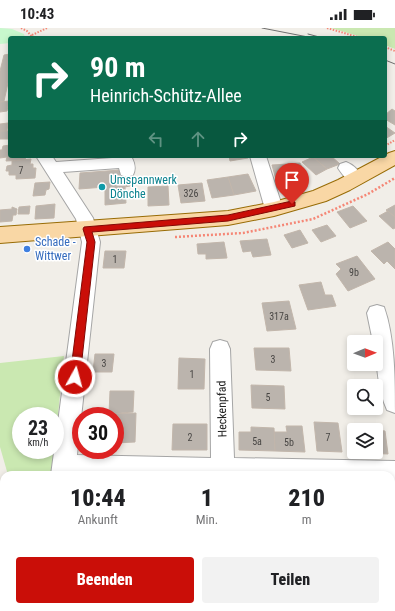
<!DOCTYPE html>
<html lang="de">
<head>
<meta charset="utf-8">
<style>
  :root { --surface:#fff; --page:#f2f2f2; --text:#202124; --muted:#757577; --accent:#ca0e08 }
  body { margin:0; font-family:"Roboto Condensed",sans-serif; background:var(--page); color:var(--text); height:100vh; display:flex; flex-direction:column; font-size:15px; white-space:nowrap }
  * { box-sizing:border-box; margin:0 }
  p { font-size:13px; color:var(--muted) }
  .icon { flex:none; width:22px; height:22px; fill:none; stroke:currentColor; stroke-width:2; stroke-linecap:round; stroke-linejoin:round }
  .map { position:relative; flex:1; overflow:hidden }
  .sheet { position:absolute; left:0px; top:443px; width:395px; height:140px; display:flex; flex-direction:column; background:var(--surface); border-radius:12px 12px 0 0; box-shadow:0 2px 6px #0003 }
  .sheet>* { flex:none }
  .hud { position:absolute; left:8px; top:8px; width:379px; height:122px; border-radius:4px; box-shadow:0 2px 6px #0003; background:#0b6e4f; color:#fff; overflow:hidden }
  .needle { width:26px; rotate:89deg }
  .fabs { position:absolute; left:347px; top:307px; display:grid; gap:8px }
  .fabs a { display:grid; place-items:center; width:36px; height:36px; border-radius:4px; background:var(--surface); box-shadow:0 2px 6px #0003; font-size:20px }
  .speed { position:absolute; left:12px; top:379px; display:flex; gap:8px; font-size:20px; font-weight:700; text-align:center }
  .speed>* { display:grid; place-content:center; width:52px; height:52px; border-radius:50%; background:var(--surface); box-shadow:0 2px 6px #0003; line-height:1 }
  .speed small { font-size:10px; font-weight:400 }
  .speed .limit { border:6px solid #d22; background:#fff; color:#111 }
  .pin { position:absolute; display:grid; place-items:center; width:34px; height:34px; color:#fff; margin:-41px -17px; border-radius:50% 50% 50% 0; rotate:-45deg; box-shadow:0 0 4px #0007 }
  .pin .icon { rotate:45deg }
  .me { position:absolute; width:44px; margin:-22px; rotate:7deg; stroke-linejoin:round; filter:drop-shadow(0 0 3px #0008) }
  .turn { display:flex; align-items:center; gap:14px; height:84px; padding:0 16px; font-size:18px }
  .turn .icon { width:52px; height:52px; stroke-width:2.5 }
  .turn b { display:block; font-size:28px; line-height:34px }
  .lanes { display:flex; align-items:center; height:38px; padding:0 16px; background:#0003; justify-content:center; gap:20px; direction:ltr }
  .lanes .off { opacity:.35 }
  .eta { display:flex; justify-content:space-evenly; align-items:center; height:68px; text-align:center }
  .eta b { font-size:24px; font-weight:800; line-height:28px }
  .primary-button { display:flex; gap:8px; margin-top:auto; padding:8px 16px }
  .primary-button a { flex:1; height:46px; border-radius:4px; background:var(--accent); color:#fff; font-size:16px; font-weight:800; line-height:46px; text-align:center }
  .primary-button a+a { background:var(--page); color:var(--text) }
  .status { display:flex; justify-content:space-between; align-items:center; height:28px; padding:0 20px; background:var(--surface); direction:ltr }
  .status svg { height:11px; fill:currentColor }
  .map>svg:first-child { display:block }
  .grass { fill:#cae8b1 }
  .park { fill:#c8f8cd }
  .building { fill:#bbb4ad; stroke:#c2b6ab }
  .lines { fill:none; stroke-linecap:round; stroke-linejoin:round }
  .minor-casing { stroke:#a5a5a5; stroke-width:2 }
  .major-casing { stroke:#986c06; stroke-width:2 }
  .path-far1 { stroke:#f58675; stroke-width:2; stroke-dasharray:1.5 1.5; stroke-linecap:butt }
  .path { stroke:#f58675; stroke-width:2.5; stroke-dasharray:2 2; stroke-linecap:butt }
  .minor { fill:#fff; fill-rule:evenodd }
  .major { fill:#f9d7a5; fill-rule:evenodd }
  .tram { stroke:#6f6f6f; stroke-width:1 }
  .rail-casing { stroke:#6f6f6f; stroke-width:5 }
  .rail { stroke:#fff; stroke-width:3.5; stroke-dasharray:11; stroke-linecap:butt }
  .route { fill:#ca0e08; stroke:#830905 }
  .culture-dot { fill:#0f9aa8; stroke:#fff; stroke-width:1.5 }
  .shop-dot { fill:#3f7fe0; stroke:#fff; stroke-width:1.5 }
  .labels { text-anchor:middle; dominant-baseline:central; stroke-width:3; stroke-linejoin:round; paint-order:stroke }
  .number-label { font-size:10px; fill:#484644 }
  .culture-label { font-size:12px; fill:#0d838f; stroke:#fff; text-anchor:start }
  .shop-label { font-size:12px; fill:#366cbe; stroke:#fff; text-anchor:start }
  .street-label { font-size:12px; fill:#212121; stroke:#fff }
</style>
</head>
<body>
<div class="status"><b>10:43</b><svg viewBox="0 0 49 12"><path d="M0 12V9h3v3zM5 12V6h3v6zM10 12V3h3v9zM15 12V0h3v12zM26 1h20v11H26zM47 4h2v5h-2z"/></svg></div>
<div class="map">
<svg width="395" height="583" viewBox="0 0 395 583">
  <rect width="100%" height="100%" fill="#f1eee8"/>
  <!-- grass -->
  <g class="grass">
    <polygon points="331,0 395,0 395,21 385,17 385,10 365,10"/>
    <polygon points="64,328 55,416 55,388 21,388 21,422 54,422 52,447 8,447 0,419 0,335"/>
  </g>
  <!-- park -->
  <polygon class="park" points="0,0 12,1 24,6 25,10 10,10 10,15 0,16"/>
  <!-- building -->
  <g class="building">
    <polygon points="10,26 10,46 4,73 0,74 0,43 4,27"/>
    <polygon points="9,73 7,83 0,84 0,74"/>
    <polygon points="392,81 395,83 395,97 385,91 385,87"/>
    <polygon points="8,95 7,103 0,103 0,96"/>
    <polygon points="385,98 395,105 385,111"/>
    <rect x="0" y="103" width="10" height="8"/>
    <polygon points="10,117 10,128 26,128 25,132 6,133 7,129 0,130 0,122 2,122 3,118"/>
    <polygon points="229,128 247,128 248,130 230,133"/>
    <polygon points="331,128 340,136 327,141 313,129"/>
    <polygon points="313,129 327,141 316,147 302,134"/>
    <polygon points="31,131 30,136 33,136 33,140 36,140 35,150 16,151 16,147 9,147 9,143 6,143 7,138 12,137 12,133"/>
    <polygon points="300,135 307,152 294,153 288,136"/>
    <polygon points="288,136 294,153 277,155 272,137"/>
    <polygon points="120,142 120,149 130,149 130,158 125,159 126,175 105,177 105,159 79,161 80,145"/>
    <polygon points="248,146 256,163 234,167 228,149"/>
    <polygon points="228,149 234,167 212,170 207,152"/>
    <polygon points="50,154 49,161 46,162 45,167 33,168 35,155"/>
    <polygon points="202,155 205,173 181,175 178,157"/>
    <polygon points="168,158 169,177 148,178 148,159"/>
    <polygon points="55,176 54,190 35,191 36,178"/>
    <polygon points="395,177 395,189 386,182"/>
    <polygon points="30,178 29,186 18,186 19,179"/>
    <polygon points="353,178 367,193 350,200 337,184"/>
    <polygon points="12,179 17,181 16,187 13,187 12,193 0,194 0,182 12,181"/>
    <polygon points="388,183 395,189 395,200 393,201 379,188"/>
    <polygon points="327,197 336,208 321,214 312,202"/>
    <polygon points="300,202 308,215 292,220 284,207"/>
    <polygon points="267,211 271,227 253,229 251,223 243,224 240,213"/>
    <polygon points="224,214 227,230 206,231 206,226 198,226 197,216"/>
    <polygon points="388,214 395,221 395,241 387,233 384,236 371,223"/>
    <polygon points="105,223 126,223 124,240 103,240"/>
    <polygon points="357,228 375,251 348,263 336,246 341,241 336,236"/>
    <polygon points="321,254 325,267 332,267 336,278 308,282 299,257"/>
    <polygon points="289,273 296,301 267,303 262,275"/>
    <polygon points="254,320 289,320 291,343 256,342"/>
    <polygon points="95,326 114,326 112,344 93,344"/>
    <polygon points="179,330 205,331 204,361 178,361"/>
    <polygon points="251,357 284,358 285,381 252,380"/>
    <polygon points="110,363 134,363 133,384 109,386"/>
    <polygon points="136,385 135,414 115,415 115,388 108,388 109,386"/>
    <polygon points="314,394 338,395 342,424 317,423"/>
    <polygon points="173,396 207,396 207,422 172,422"/>
    <polygon points="286,398 302,398 305,424 275,423 274,404 287,404"/>
    <polygon points="251,399 274,400 275,423 239,422 239,404 251,404"/>
    <polygon points="376,402 385,403 388,426 362,425 376,424"/>
    <rect x="391" y="477" width="4" height="40"/>
    <rect x="101" y="579" width="30" height="4"/>
    <rect x="220" y="579" width="33" height="4"/>
  </g>
  <g class="lines">
    <defs>
      <g id="minor">
        <path d="M36 128H52L56 134 126 129 132 130C135 136 136 141 133 147L127 149 121 147 119 140 63 144 93 190 100 214 77 427 211 430 210 321 213 314 220 312 227 314 230 321 234 430 395 433V457H391V447H51L82 214 76 191Z"/>
        <polygon points="250,128 266,128 283,181 280,185 274,187 268,185 265,181"/>
        <path d="M346 134C354 137 360 144 364 151L362 155C350 158 344 149 338 140L340 136Z"/>
        <path d="M377 277 384 279C395 310 395 352 395 385L387 382C378 362 376 336 376 314H373L367 285 370 279Z"/>
        <polygon points="150,579 178,579 179,583 151,583"/>
      </g>
      <polygon id="major" points="395,123 395,137 350,162 326,173 274,188 228,197 0,215 0,199 228,183 274,174 313,163 338,152 389,125"/>
    </defs>
    <!-- minor casing -->
    <use href="#minor" class="minor-casing"/>
    <!-- major casing -->
    <use href="#major" class="major-casing"/>
    <!-- path-far1 -->
    <g class="path-far1">
      <polyline points="21,0 27,3 33,10"/>
      <polyline points="327,0 361,10"/>
      <polyline points="32,7 47,0"/>
      <polyline points="385,19 395,23"/>
      <polyline points="385,118 395,112"/>
    </g>
    <!-- path -->
    <polyline class="path" points="175,209 243,205 313,191 368,166 395,150"/>
    <!-- minor -->
    <use href="#minor" class="minor"/>
    <!-- major -->
    <use href="#major" class="major"/>
    <!-- tram -->
    <g class="tram">
      <polyline points="262,0 313,10"/>
      <polyline points="308,6 323,10"/>
      <polyline points="385,32 395,36"/>
    </g>
    <defs>
      <g id="rail">
        <polyline points="0,501 4,519"/>
        <polyline points="17,579 18,583"/>
      </g>
    </defs>
    <!-- rail casing -->
    <use href="#rail" class="rail-casing"/>
    <!-- rail -->
    <use href="#rail" class="rail"/>
  </g>
  <!-- route -->
  <polygon class="route" points="292,173 295,174 295,178 228,193 92,204 95,214 80,349 78,352 75,354 72,352 70,349 87,214 83,201 84,199 228,187"/>
  <!-- markers -->
  <circle class="culture-dot" cx="102" cy="159" r="4"/>
  <circle class="shop-dot" cx="27" cy="221" r="4"/>
  <g class="labels">
    <!-- number labels -->
    <g class="number-label">
      <text x="21" y="142">7</text>
      <text x="191" y="165">326</text>
      <text x="115" y="231">1</text>
      <text x="354" y="244">9b</text>
      <text x="279" y="288">317a</text>
      <text x="273" y="331">3</text>
      <text x="104" y="335">3</text>
      <text x="192" y="346">1</text>
      <text x="268" y="369">5</text>
      <text x="190" y="409">2</text>
      <text x="328" y="409">7</text>
      <text x="257" y="413">5a</text>
      <text x="289" y="414">5b</text>
    </g>
    <!-- culture labels -->
    <g class="culture-label">
      <text x="110" y="152">Umspannwerk<tspan x="110" dy="14">Dönche</tspan></text>
    </g>
    <!-- shop labels -->
    <g class="shop-label">
      <text x="35" y="214">Schade -<tspan x="35" dy="14">Wittwer</tspan></text>
    </g>
    <!-- street labels -->
    <g class="street-label">
      <text transform="translate(222 381) rotate(-91)">Heckenpfad</text>
    </g>
  </g>
</svg>
<div class="fabs">
<a><svg class="needle" viewBox="-14 -14 28 28"><path d="M0-13l5 13h-10z" fill="#e53935"/><path d="M0 13l5-13h-10z" fill="#757577"/></svg></a>
<a><svg class="icon" aria-label="search" viewBox="0 0 24 24"><circle cx="10" cy="10" r="6"/><path d="M15 15l6 6"/></svg></a>
<a><svg class="icon" aria-label="layers" viewBox="0 0 24 24"><path d="M12 4l9 5-9 5-9-5zM3 14l9 5 9-5"/></svg></a>
</div>
<div class="speed"><div>23<small>km/h</small></div><div class="limit">30</div></div>
<div class="pin" style="left:292px;top:176px;background:#d93025"><svg class="icon" aria-label="arrive" viewBox="0 0 24 24"><path d="M6 21V4h12l-3 4 3 4H6"/></svg></div>
<svg class="me" style="left:75px;top:349px" viewBox="-20 -20 40 40"><circle r="17" fill="#ca0e08" stroke="#fff" stroke-width="3"/><path d="M0-11L8 9 0 5-8 9z" fill="#fff"/></svg>
<div class="hud">
<div class="turn"><svg class="icon" aria-label="right" viewBox="0 0 24 24"><path d="M7 20v-9h11M14 6l5 5-5 5"/></svg><div><b>90 m</b>Heinrich-Schütz-Allee</div></div>
<div class="lanes"><svg class="icon off" aria-label="left" viewBox="0 0 24 24"><path d="M17 20v-9H6M10 6l-5 5 5 5"/></svg><svg class="icon off" aria-label="ahead" viewBox="0 0 24 24"><path d="M12 20V5M6 11l6-6 6 6"/></svg><svg class="icon" aria-label="right" viewBox="0 0 24 24"><path d="M7 20v-9h11M14 6l5 5-5 5"/></svg></div>
</div>
<section class="sheet">
<div class="eta">
<div><b>10:44</b><p>Ankunft</p></div>
<div><b>1</b><p>Min.</p></div>
<div><b>210</b><p>m</p></div>
</div>
<div class="primary-button"><a>Beenden</a><a>Teilen</a></div>
</section>
</div>
</body>
</html>
